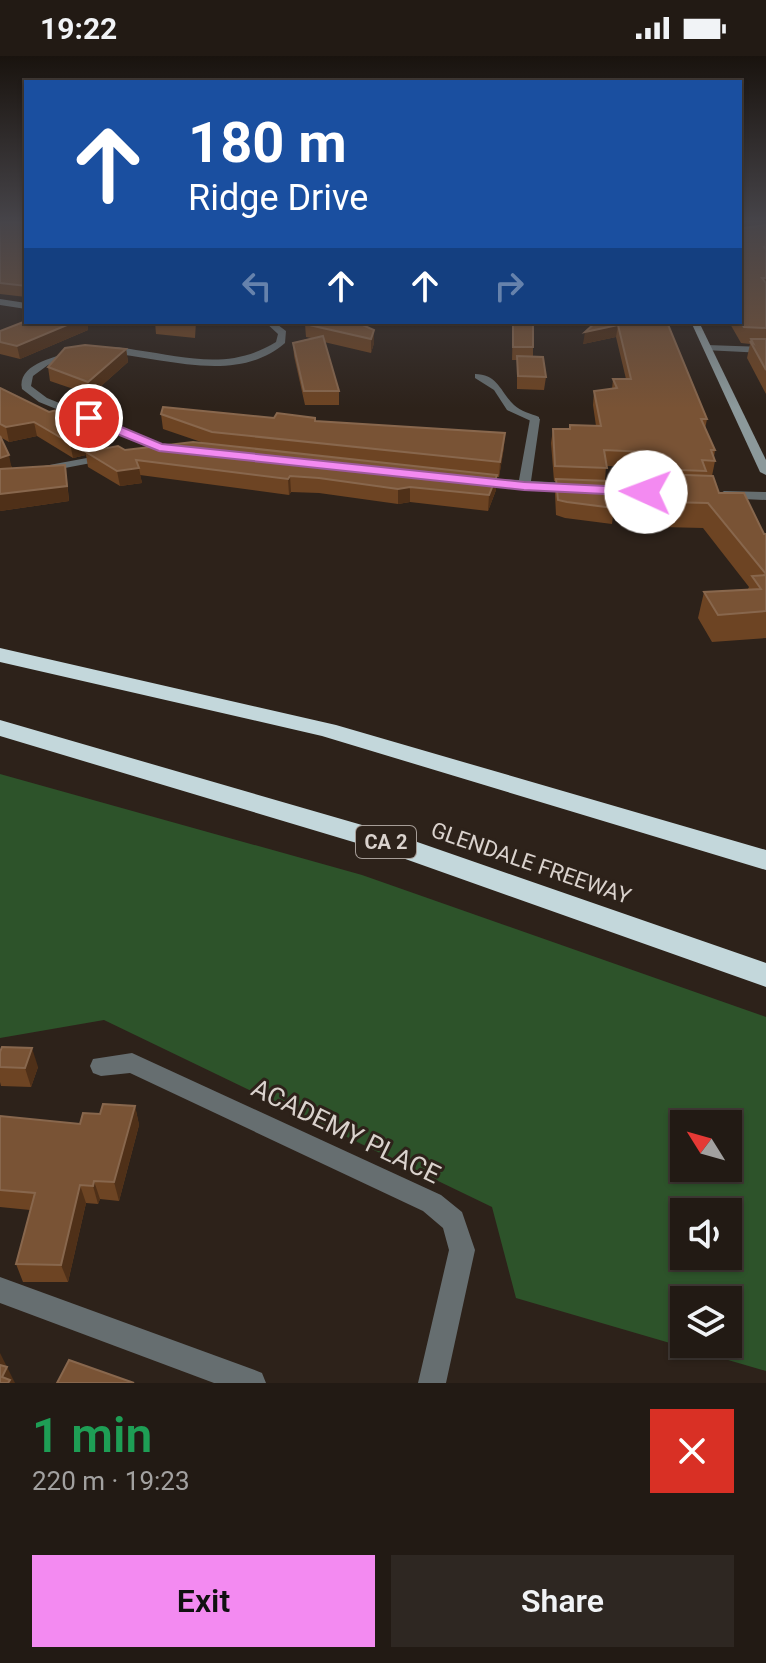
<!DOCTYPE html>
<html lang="en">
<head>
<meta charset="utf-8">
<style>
  :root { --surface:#221a14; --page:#2e2722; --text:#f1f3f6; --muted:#a2a1a0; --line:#3f3834; --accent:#f38af1 }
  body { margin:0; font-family:Roboto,sans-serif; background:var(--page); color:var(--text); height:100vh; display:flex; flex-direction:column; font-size:30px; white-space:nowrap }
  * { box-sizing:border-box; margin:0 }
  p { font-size:26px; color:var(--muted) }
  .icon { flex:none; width:44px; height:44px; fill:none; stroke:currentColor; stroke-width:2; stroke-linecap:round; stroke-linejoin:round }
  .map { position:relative; height:1327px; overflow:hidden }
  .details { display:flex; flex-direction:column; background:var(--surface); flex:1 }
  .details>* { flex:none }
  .guide { position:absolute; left:24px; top:24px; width:718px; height:244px; border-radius:0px; box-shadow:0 2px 6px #0004,0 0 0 2px var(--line); background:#1a4fa0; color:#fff; overflow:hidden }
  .needle { width:52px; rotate:307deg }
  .buttons { position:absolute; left:670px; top:1054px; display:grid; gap:16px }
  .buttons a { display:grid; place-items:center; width:72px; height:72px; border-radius:0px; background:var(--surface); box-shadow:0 2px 6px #0004,0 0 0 2px var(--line); font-size:40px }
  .pin { position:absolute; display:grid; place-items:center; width:68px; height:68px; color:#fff; margin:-34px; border:4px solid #fff; border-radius:50%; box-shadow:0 2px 8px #0007 }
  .me { position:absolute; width:88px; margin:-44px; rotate:272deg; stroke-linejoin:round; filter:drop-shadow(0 0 6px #0008) }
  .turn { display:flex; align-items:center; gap:28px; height:168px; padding:0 32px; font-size:36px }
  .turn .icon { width:104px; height:104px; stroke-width:2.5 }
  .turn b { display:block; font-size:56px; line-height:68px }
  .lanes { display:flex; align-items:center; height:76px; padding:0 32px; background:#0003; justify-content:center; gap:40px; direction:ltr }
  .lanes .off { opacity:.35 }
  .round { display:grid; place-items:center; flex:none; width:84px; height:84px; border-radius:0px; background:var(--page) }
  .overview { display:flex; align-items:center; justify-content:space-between; height:136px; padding:0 32px }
  h1 { font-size:48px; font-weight:600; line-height:60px; color:#1e9e55 }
  .cta { display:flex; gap:16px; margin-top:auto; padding:16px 32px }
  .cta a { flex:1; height:92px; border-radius:0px; background:var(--accent); color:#111; font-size:32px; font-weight:600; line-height:92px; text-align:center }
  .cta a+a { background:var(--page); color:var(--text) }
  .status { display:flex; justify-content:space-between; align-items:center; height:56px; padding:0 40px; background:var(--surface); direction:ltr }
  .status svg { height:22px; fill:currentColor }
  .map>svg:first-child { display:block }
  .green { fill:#2d532a; fill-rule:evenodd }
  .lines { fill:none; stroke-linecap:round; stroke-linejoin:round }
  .service { fill:#666e70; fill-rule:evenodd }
  .minor { fill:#666e70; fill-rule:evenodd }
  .secondary { fill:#8c999b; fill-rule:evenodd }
  .motorway { fill:#c3d7db; fill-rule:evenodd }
  .wall { fill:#6d4423 }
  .shaded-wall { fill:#4f3018 }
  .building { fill:#795335; stroke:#88674d; stroke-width:2 }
  .route { fill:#f38af1; stroke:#9e5a9d; stroke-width:2 }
  .labels { text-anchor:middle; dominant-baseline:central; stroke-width:6; stroke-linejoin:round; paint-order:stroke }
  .shield { fill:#2d221a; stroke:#a69d97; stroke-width:2 }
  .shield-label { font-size:20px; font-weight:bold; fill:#dad2cd }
  .street-label { font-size:22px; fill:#dad2cd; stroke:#2d221a }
  .near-street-label { font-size:26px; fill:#dad2cd; stroke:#2d221a }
</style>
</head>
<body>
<div class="status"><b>19:22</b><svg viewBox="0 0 49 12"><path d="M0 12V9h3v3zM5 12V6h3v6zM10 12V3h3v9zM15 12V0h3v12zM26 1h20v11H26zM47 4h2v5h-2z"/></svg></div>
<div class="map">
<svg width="766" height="1327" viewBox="0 0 766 1327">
  <rect width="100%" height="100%" fill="#2d221a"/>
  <!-- green -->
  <path class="green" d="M0 718 362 819 766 961V1315L516 1242 492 1151 104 964 0 982ZM684 1068H728V1112H684ZM684 1156H728V1200H684ZM684 1244H728V1288H684Z"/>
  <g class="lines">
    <!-- service -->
    <g class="service">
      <polygon points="707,289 766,291 766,297 704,294 704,290"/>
      <path d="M475 318C498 318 501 337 514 349 520 355 532 358 539 361V365H531L507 354 494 334 475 322Z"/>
      <polygon points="0,1221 252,1313 262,1317 266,1327 214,1327 0,1247"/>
    </g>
    <!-- minor -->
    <g class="minor">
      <polygon points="0,243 26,247 26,253 0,249"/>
      <path d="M265 266H274L286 275 285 287C235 330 162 300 104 297L99 294C109 289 124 292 136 294 187 301 229 315 276 286L278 278Z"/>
      <path d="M70 296 78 298 48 309 33 320 31 330 47 342 163 389V393H155L39 346 22 333C17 309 52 302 70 296Z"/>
      <polygon points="535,360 540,363 531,425 676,433 682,437 676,441 529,432 524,434 472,427 470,425 476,422 519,424 530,363"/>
      <polygon points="108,398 114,401 112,403 44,416 38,413 44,410"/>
      <polygon points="724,435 766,436 766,444 720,442 718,439"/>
      <polygon points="132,997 441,1139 462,1156 475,1194 446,1327 418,1327 449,1194 443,1172 423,1155 130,1017 101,1020 93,1017 90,1010 93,1003"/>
    </g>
    <!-- secondary -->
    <polygon class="secondary" points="691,266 699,266 766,404 766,419 760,416"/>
    <!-- motorway -->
    <g class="motorway">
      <polygon points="0,592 336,669 766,794 766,814 322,680 0,606"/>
      <polygon points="0,664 400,780 766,907 766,931 380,794 0,680"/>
    </g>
  </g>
  <!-- wall -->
  <g class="wall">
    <polygon points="0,166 26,167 26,241 0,238"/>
    <polygon points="766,166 766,338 747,302 750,288 741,287 729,266 740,266"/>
    <polygon points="26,266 95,266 88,270 88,274 20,303 0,298 0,275"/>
    <polygon points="155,266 196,266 195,282 156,278"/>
    <polygon points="356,266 374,287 371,297 324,286 339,335 339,349 305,349 294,300 293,287 311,282 306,281 305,268"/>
    <polygon points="513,266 533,291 533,300 546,321 544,334 517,333 517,304 512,304"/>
    <polygon points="596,266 667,266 707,363 705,373 715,394 714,401 715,405 712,420 719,437 764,478 766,478 766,582 712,586 698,562 704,536 748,533 749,531 703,472 662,471 654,442 656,429 650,429 645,411 606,410 605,425 614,452 612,468 565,462 556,459 555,438 556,425 554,425 551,387 553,373 569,373 570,369 596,370 593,349 594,335 612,333 613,323 626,323 616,281 583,288"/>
    <polygon points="126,293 128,306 91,339 50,325 48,311"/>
    <polygon points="0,332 104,393 125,394 204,387 163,373 161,358 274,362 315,365 504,391 499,421 496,421 496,434 488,455 410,446 398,448 319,437 291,436 289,439 140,419 142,427 120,430 88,411 86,399 73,402 37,380 9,386 0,381 12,412 67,424 69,445 0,455"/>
    <polygon points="0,996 38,1011 31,1031 1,1030 0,1026"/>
    <polygon points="135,1050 139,1069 119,1145 100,1143 98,1148 86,1147 68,1226 23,1226 16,1208 30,1154 0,1151 0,1060 80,1068 100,1058"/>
  </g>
  <!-- shaded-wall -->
  <g class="shaded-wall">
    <polygon points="740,166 766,166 766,172 740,177"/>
    <polygon points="74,266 95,266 88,270 88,274 20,303 17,290"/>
    <polygon points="618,269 616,281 583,288 585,276"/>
    <polygon points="374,274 374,287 371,297 371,283"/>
    <polygon points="126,293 128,306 91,339 88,326"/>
    <polygon points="34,366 37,380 9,386 6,371"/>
    <polygon points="505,377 504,391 499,421 500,406"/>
    <polygon points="102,381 105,396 86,396 86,399 73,402 70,387"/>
    <polygon points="9,399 12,414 0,418 0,402"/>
    <polygon points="65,409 69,445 0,455 0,438"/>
    <polygon points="139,412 142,427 120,430 117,415"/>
    <polygon points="497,419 496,434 488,455 489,439"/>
    <polygon points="290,420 291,436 289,439 288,423"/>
    <polygon points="410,431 410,446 398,448 398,433"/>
    <polygon points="32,992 38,1011 31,1031 25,1012"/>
    <polygon points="135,1050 139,1069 119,1145 114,1126"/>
    <polygon points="94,1125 100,1143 98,1148 93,1130"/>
    <polygon points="80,1129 86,1147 68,1226 61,1209"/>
    <polygon points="0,1297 15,1327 4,1327 0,1319"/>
  </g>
  <!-- building -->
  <g class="building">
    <polygon points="0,166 26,167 26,230 0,227"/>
    <polygon points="766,169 766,190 764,191 766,193 766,222 762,222 766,227 766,272 744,271 740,265 740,170 743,172"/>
    <polygon points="26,265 26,266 74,266 17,290 0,286 0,275"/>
    <polygon points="165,266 194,266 194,269"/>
    <polygon points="306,266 356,266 374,274 371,283 305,268"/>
    <rect x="513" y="266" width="20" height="25"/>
    <polygon points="596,266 667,266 707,363 701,363 715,394 711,394 715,405 702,404 706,415 652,413 647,396 604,394 607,412 555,410 553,373 570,373 570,369 601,370 594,335 617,332 613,323 631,323 618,269 585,276"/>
    <polygon points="323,280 339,335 304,335 293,287"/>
    <polygon points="751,283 766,283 766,314 750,285 753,287"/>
    <polygon points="85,289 126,293 88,326 48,311 65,292"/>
    <polygon points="517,300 543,301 546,321 518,320"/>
    <polygon points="0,332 49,356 57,354 102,381 70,387 34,366 6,371 0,368"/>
    <polygon points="163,351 274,362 277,357 315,362 315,365 505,377 500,406 212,376 161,358"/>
    <polygon points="0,380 9,399 0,402"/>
    <polygon points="193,386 497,419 489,439 410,431 398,433 319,422 290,420 288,423 136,404 139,412 117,415 86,396 118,390 125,394"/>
    <polygon points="65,409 67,430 0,438 0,413"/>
    <polygon points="658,418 713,420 719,437 744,437 764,478 766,478 766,518 708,447 666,446"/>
    <polygon points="556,423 609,425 614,452 567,446 558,444"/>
    <polygon points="766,519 766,555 718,559 704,536 761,533 752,520"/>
    <polygon points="2,991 32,992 25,1012 0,1011 0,996"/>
    <polygon points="103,1048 135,1050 114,1126 94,1125 93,1130 80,1129 61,1209 16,1208 35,1137 0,1134 0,1060 80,1068 83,1057 100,1058"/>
    <polygon points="69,1304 134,1327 57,1327"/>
    <polygon points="0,1309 7,1311 2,1321 10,1324 8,1327 0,1327"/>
  </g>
  <!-- sky -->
  <linearGradient id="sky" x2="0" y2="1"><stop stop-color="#19130e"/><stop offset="0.47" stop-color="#464449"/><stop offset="1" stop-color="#464449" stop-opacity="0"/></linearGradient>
  <rect width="766" height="352" fill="url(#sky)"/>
  <!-- route -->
  <polygon class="route" points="85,359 93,359 162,388 524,426 646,432 653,436 646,440 524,434 159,395 85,365"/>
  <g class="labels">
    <!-- shield labels -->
    <rect class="shield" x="356" y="770" width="60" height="32" rx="6"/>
    <g class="shield-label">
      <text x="386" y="786">CA 2</text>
    </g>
    <!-- street labels -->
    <g class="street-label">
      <text transform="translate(531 807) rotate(19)">GLENDALE FREEWAY</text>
    </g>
    <!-- near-street labels -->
    <g class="near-street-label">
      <text transform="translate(346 1075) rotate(26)">ACADEMY PLACE</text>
    </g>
  </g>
</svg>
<div class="buttons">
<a><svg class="needle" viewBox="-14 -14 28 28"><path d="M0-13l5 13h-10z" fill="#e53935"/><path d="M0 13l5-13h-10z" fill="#a2a1a0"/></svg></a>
<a><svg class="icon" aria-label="sound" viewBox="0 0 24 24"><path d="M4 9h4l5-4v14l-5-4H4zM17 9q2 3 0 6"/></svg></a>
<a><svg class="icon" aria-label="layers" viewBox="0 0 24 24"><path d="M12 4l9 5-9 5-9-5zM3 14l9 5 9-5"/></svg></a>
</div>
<div class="pin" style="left:89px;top:362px;background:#d93025"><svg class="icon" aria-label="arrive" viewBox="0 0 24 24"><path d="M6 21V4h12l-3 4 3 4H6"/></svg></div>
<svg class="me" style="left:646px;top:436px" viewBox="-20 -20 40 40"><circle r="19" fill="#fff"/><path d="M0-13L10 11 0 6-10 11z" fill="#f38af1"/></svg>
<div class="guide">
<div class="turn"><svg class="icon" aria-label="ahead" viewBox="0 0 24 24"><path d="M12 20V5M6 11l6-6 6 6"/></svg><div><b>180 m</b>Ridge Drive</div></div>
<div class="lanes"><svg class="icon off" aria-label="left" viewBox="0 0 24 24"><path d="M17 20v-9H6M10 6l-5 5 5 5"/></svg><svg class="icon" aria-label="ahead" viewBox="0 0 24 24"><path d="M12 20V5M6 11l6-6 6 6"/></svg><svg class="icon" aria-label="ahead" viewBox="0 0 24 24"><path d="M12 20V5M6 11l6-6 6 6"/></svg><svg class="icon off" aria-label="right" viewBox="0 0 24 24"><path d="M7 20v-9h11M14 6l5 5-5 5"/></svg></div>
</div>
</div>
<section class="details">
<div class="overview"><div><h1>1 min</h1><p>220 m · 19:23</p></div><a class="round" style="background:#d93025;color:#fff"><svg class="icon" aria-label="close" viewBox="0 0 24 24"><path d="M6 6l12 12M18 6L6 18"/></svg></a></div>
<div class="cta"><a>Exit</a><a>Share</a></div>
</section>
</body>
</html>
